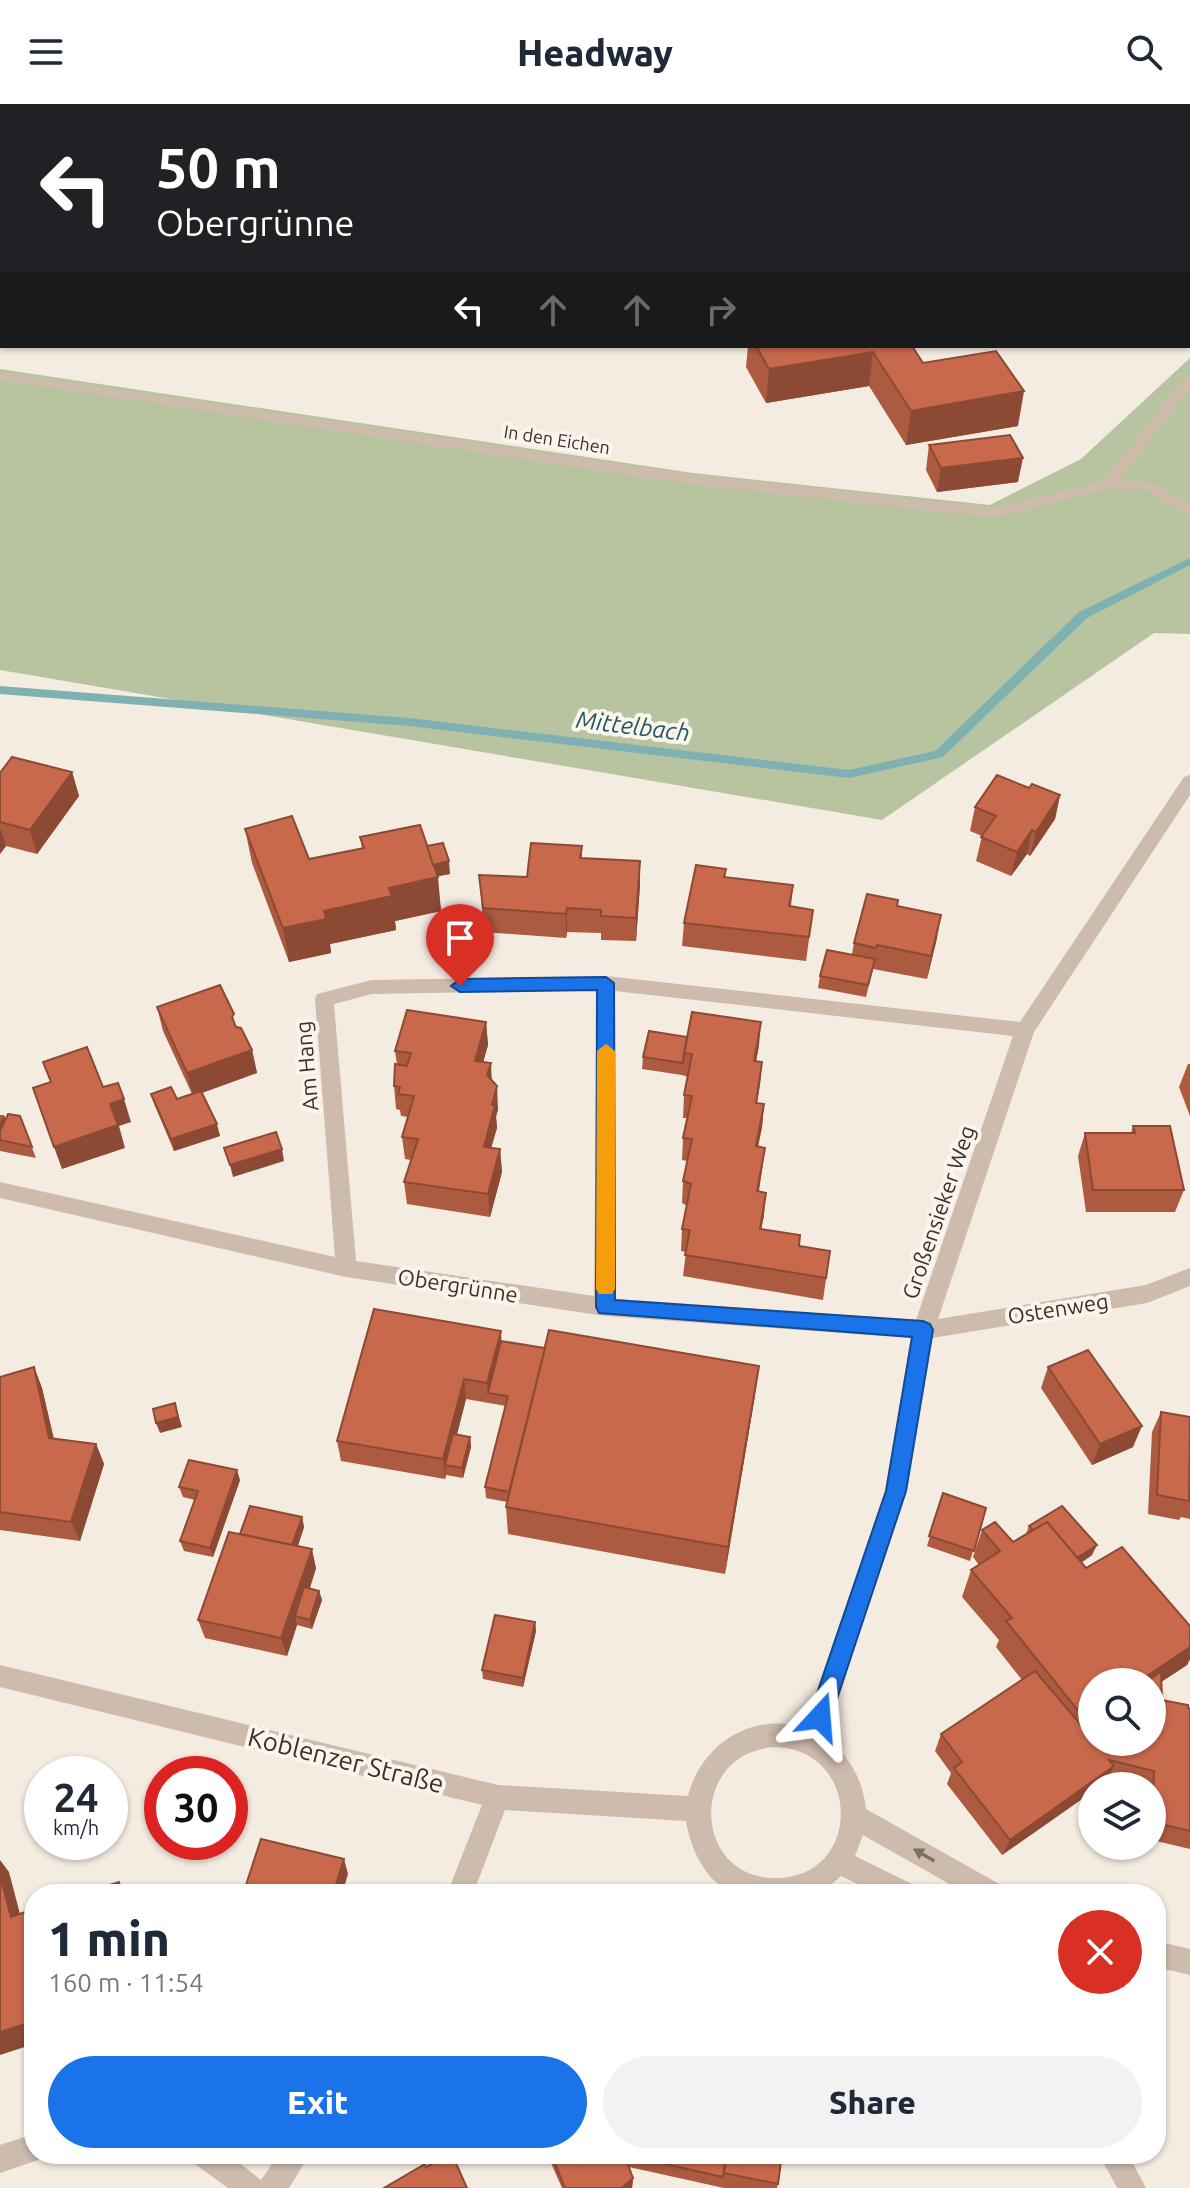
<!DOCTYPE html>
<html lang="en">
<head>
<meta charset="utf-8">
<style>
  :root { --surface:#fff; --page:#f2f2f3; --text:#1f2937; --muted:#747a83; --accent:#1a73e8 }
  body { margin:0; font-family:Ubuntu,sans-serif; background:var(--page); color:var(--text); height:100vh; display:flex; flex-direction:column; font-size:30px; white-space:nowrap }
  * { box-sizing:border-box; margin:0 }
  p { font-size:26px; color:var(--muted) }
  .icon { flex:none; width:44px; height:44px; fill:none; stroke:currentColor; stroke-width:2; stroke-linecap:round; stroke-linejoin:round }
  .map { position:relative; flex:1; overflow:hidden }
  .details { position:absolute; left:24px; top:1780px; width:1142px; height:280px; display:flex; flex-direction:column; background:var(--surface); border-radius:32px; box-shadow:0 2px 6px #0004 }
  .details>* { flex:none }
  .guide { position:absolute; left:0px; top:0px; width:1190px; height:244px; box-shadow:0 2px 6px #0004; background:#202124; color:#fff; overflow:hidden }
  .tools { position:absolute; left:1078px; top:1564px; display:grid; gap:16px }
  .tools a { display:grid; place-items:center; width:88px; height:88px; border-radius:50%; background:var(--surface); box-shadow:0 2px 6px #0004; font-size:40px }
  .speed { position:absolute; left:24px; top:1652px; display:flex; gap:16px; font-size:40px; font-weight:700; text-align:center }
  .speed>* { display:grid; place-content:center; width:104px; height:104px; border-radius:50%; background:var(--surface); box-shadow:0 2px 6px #0004; line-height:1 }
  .speed small { font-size:20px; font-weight:400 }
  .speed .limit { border:12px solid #d22; background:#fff; color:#111 }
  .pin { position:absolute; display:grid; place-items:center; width:68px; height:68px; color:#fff; margin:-82px -34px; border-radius:50% 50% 50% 0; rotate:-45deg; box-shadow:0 0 8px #0007 }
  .pin .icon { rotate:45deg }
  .me { position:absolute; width:88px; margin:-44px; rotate:19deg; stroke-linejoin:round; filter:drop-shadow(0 0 6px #0008) }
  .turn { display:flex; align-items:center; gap:28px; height:168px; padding:0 24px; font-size:36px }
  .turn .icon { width:104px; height:104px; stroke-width:2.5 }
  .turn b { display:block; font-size:56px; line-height:68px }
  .lanes { display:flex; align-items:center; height:76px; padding:0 24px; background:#0003; justify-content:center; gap:40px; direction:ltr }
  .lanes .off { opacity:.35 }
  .round { display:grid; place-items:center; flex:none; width:84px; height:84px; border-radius:42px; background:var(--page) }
  .overview { display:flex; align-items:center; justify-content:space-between; height:136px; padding:0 24px }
  h1 { font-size:48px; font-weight:800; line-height:60px }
  .primary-button { display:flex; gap:16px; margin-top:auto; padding:16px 24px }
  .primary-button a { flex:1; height:92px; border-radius:48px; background:var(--accent); color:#fff; font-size:32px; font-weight:800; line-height:92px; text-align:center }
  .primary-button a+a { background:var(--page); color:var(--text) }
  header { display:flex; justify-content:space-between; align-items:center; height:104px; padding:0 24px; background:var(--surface); font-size:36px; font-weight:800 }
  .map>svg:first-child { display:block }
  .green { fill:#b8c4a0 }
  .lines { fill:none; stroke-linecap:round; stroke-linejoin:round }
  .stream { fill:#7fb0b2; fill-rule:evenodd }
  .minor { fill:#cdbbac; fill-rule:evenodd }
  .wall { fill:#ac5a40 }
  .shaded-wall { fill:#8c4a34 }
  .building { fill:#c8694b; stroke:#8c4a34; stroke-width:2 }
  .oneway { fill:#7d6f65 }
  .route { fill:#1a73e8; stroke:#114b97; stroke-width:2 }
  .slow { fill:#f59e0b }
  .labels { text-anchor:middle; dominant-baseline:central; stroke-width:8; stroke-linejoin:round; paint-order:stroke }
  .far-street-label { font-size:18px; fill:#3b302b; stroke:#fbf5ee }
  .street-label { font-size:22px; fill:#3b302b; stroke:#fbf5ee }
  .water-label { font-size:24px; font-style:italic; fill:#1f5a5e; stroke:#fbf5ee }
  .near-street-label { font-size:26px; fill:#3b302b; stroke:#fbf5ee }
</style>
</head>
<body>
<header><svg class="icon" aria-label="menu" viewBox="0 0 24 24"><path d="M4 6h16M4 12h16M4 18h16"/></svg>Headway<svg class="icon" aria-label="search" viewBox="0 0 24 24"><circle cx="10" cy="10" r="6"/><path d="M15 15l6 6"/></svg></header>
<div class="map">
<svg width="1190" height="2084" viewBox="0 0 1190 2084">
  <rect width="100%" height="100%" fill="#f4ebe1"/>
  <!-- green -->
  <polygon class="green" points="1190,254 1190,530 1154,529 882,716 0,566 0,265 693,369 990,401 1081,355"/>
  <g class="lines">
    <!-- stream -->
    <polygon class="stream" points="1190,454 1190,461 1087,514 943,653 849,674 409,622 0,590 0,582 409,614 849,666 935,647 1079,508"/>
    <!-- minor -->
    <g class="minor">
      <polygon points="0,268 673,368 995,404 1103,377 1185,272 1190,271 1190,285 1119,376 1153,379 1190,400 1190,412 1145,386 1108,385 995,414 673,378 0,276"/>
      <path d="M1190 671V691L1034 928 938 1215 1146 1181 1190 1164V1182L1147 1199 932 1234 907 1387 825 1634C849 1650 863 1676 866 1705L1001 1781 1005 1790H967L863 1731 855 1752 914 1781 918 1790H878L841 1772C819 1793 806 1790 777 1790 765 1790 751 1792 739 1790 708 1785 690 1744 686 1717L505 1706 473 1790H447L482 1701 0 1583V1561L498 1681 688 1692C701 1641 751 1607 804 1624L885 1387 911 1234 605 1212 346 1173 0 1094V1078L335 1153 315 895 317 890 372 876 606 872 1020 918 1184 673ZM597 886 594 1192 356 1157 334 900 372 890ZM615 887 1013 932 916 1216 616 1195ZM776 1643C863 1647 862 1774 776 1774 691 1775 688 1647 776 1643Z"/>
      <polygon points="1156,1837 1190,1845 1190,1871 1156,1863"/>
      <polygon points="34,2030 34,2050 45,2050 44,2054 0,2069 0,2041"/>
      <polygon points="191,2050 228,2050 261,2076 279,2050 310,2050 289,2084 228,2084 195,2060"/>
      <polygon points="1099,2050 1128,2050 1146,2084 1117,2084"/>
    </g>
  </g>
  <!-- wall -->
  <g class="wall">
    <polygon points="1190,0 1190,46 1188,45 1188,2"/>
    <polygon points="748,242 912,242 923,259 1018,322 906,341 869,282 766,299 746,263"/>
    <polygon points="929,341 1018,378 937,388 926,366"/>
    <polygon points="72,668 79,692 37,750 6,742 0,750 0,669"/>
    <polygon points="1029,684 1060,691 1055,715 1030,752 1027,750 1011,772 976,757 982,732 970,727 975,703"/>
    <polygon points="245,725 309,755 362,744 360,733 427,742 450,770 437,772 441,807 395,817 396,826 330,840 331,849 289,858 252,759"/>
    <polygon points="582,742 582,754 640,781 636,837 601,836 601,829 567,828 566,834 484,828 479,771 527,773"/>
    <polygon points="726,765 725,773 793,781 791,803 813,806 806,857 682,842 684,819"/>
    <polygon points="897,802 937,834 927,875 873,865 866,893 818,884 820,872 852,850 854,839"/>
    <polygon points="157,903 237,923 252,946 257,969 202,989 220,1032 174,1047 155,1002 151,990 177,995 192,990 163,927"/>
    <polygon points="486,918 488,941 483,958 492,976 498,1005 496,1013 497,1024 491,1044 500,1045 502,1068 490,1113 407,1100 404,1078 411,1056 405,1055 402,1033 408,1013 401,1012 400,1006 396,1005 394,982 397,961 395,947"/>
    <polygon points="687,933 759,941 756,957 762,958 757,999 764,1000 762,1023 758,1043 765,1044 759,1087 764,1111 761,1125 799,1142 830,1147 823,1196 683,1172 686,1148 681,1147 682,1125 687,1102 682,1099 683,1077 687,1057 682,1056 683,1034 687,1014 683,1014 684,991 688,973 682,971 642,965 643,953"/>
    <polygon points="1188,960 1190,960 1190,1012 1179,983"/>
    <polygon points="0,1011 4,1011 5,1016 20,1012 36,1054 0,1047"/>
    <polygon points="1133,1022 1184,1086 1175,1108 1086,1108 1078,1052 1085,1029 1131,1029"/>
    <polygon points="501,1237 755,1291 725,1470 508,1430 506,1403 507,1398 486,1394 485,1383 506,1302 466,1295 457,1330 470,1333 471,1343 463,1374 446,1371 445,1375 341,1357 337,1337"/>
    <polygon points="34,1263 42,1284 54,1335 96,1340 104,1360 80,1437 0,1426 0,1273"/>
    <polygon points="1048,1263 1133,1343 1092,1361 1041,1284"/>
    <polygon points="1161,1308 1190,1313 1190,1415 1181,1413 1179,1416 1148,1410 1152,1328"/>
    <polygon points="240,1376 213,1453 184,1447 180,1437 195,1396 183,1393 179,1383"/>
    <polygon points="943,1389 986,1404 970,1457 927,1442"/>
    <polygon points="302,1413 304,1423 298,1442 316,1464 310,1484 319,1487 322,1496 312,1525 297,1521 287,1552 205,1534 198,1516 240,1430"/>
    <polygon points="1029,1422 1092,1451 1081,1459 1086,1464 1190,1522 1190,1555 1187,1561 1161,1578 1162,1596 1190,1605 1190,1745 1152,1736 1152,1682 1138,1682 1108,1674 1105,1679 1101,1682 1092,1682 1092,1688 1002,1751 947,1680 951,1669 935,1647 941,1630 1022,1576 996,1543 999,1536 962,1493 971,1466 979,1461 973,1453 982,1426 1013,1438 1026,1430"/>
    <polygon points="535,1518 536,1527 523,1583 483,1575 482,1566"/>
    <polygon points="547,2050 782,2050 777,2084 724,2084 629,2063 633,2074 632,2084 562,2084"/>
  </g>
  <!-- shaded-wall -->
  <g class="shaded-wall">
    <polygon points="873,248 869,282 766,299 769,265"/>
    <polygon points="1024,287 1018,322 906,341 911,307"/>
    <polygon points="1023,354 1018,378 937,388 941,364"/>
    <polygon points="72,668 79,692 37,750 30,726"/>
    <polygon points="1060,691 1055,715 1030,752 1036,728"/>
    <polygon points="0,723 6,742 0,750"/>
    <polygon points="1032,726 1027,750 1011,772 1017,748"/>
    <polygon points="449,757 450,770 429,774 428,762"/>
    <polygon points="640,757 640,781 636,837 636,814"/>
    <polygon points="438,773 441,807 395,817 396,826 330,840 331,849 289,858 283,824 324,807 389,784"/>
    <polygon points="567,804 567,828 566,834 566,810"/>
    <polygon points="941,811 937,834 927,875 931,852"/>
    <polygon points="486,918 488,941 477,980 475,957"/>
    <polygon points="761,918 759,941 752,980 754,957"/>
    <polygon points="252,946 257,969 193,992 187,969"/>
    <polygon points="762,958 760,981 753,1022 756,999"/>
    <polygon points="491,959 492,982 487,971"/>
    <polygon points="497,982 498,1005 496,1013 497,1024 485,1065 484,1043"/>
    <polygon points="124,995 131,1018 119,1022 125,1044 62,1065 54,1043 110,1000"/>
    <polygon points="764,1000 762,1023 753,1065 756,1042"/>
    <polygon points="4,1011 8,1023 0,1036 0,1019"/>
    <polygon points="217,1020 220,1032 174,1047 171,1035"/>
    <polygon points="765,1044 762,1066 755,1109 757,1087"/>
    <polygon points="282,1045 284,1057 233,1073 230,1061"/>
    <polygon points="500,1045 502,1068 490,1113 488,1090"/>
    <polygon points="766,1089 764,1111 757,1147 760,1125"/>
    <polygon points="501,1227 502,1248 488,1289 487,1279"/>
    <polygon points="759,1262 755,1291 725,1470 728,1443"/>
    <polygon points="34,1263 42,1284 58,1354 49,1334"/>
    <polygon points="464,1275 466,1295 449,1362 445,1361 446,1371 445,1375 443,1355"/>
    <polygon points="175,1299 182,1323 160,1329 156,1319"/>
    <polygon points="1142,1322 1133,1343 1092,1361 1100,1340"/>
    <polygon points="470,1333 471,1343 463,1374 462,1364"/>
    <polygon points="96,1340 104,1360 80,1437 71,1418"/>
    <polygon points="237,1366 240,1376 213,1453 210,1444"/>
    <polygon points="302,1413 304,1423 292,1459 289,1449"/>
    <polygon points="1097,1441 1092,1451 1060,1473 1064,1463"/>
    <polygon points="312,1445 316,1464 300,1514 295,1512 297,1521 287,1552 281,1534"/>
    <polygon points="319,1487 322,1496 312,1525 310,1516"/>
    <polygon points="535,1518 536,1527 523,1583 523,1574"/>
    <polygon points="1190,1543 1190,1555 1187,1561 1152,1584 1152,1578 1138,1578"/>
    <polygon points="1092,1609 1092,1625 1072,1638 1084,1614"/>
    <polygon points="1114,1662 1105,1679 1101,1682 1092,1682 1092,1688 1002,1751 1010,1736"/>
    <polygon points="344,1755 348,1770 342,1790 333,1790"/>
    <polygon points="0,1756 9,1768 26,1833 11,1813 0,1772"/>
    <polygon points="119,1778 126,1790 122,1790"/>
    <polygon points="34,1917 34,1940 0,1951 0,1928"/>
    <polygon points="633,2074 632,2084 622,2084"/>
  </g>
  <!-- building -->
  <g class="building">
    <polygon points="1152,0 1190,0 1190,21 1188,21 1188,2 1150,2"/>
    <polygon points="756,242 912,242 923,259 996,247 1024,287 911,307 873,248 769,265"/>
    <polygon points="1010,331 1023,354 941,364 929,341"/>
    <polygon points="12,653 72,668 30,726 0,718 0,669"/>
    <polygon points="997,671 1029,684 1032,680 1060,691 1036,728 1032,726 1017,748 981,733 996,712 975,703"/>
    <polygon points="292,712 309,755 364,744 360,733 420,721 438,773 389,784 392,792 324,807 326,815 283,824 245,725"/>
    <polygon points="443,739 449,757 433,761 427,742"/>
    <polygon points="531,739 582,742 580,754 640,757 636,814 601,812 601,806 567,804 566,810 483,804 479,771 527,773"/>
    <polygon points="696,761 726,765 724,773 793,781 789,802 813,806 809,833 684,819"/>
    <polygon points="867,790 898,796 897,802 941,811 931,852 877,841 876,844 854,839"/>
    <polygon points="827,846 875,855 868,881 820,872"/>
    <polygon points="220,881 234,910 232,913 236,923 241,924 252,946 187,969 157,903"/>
    <polygon points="407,906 486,918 475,957 491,959 487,971 497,982 492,1001 495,1001 484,1043 500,1045 488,1090 404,1078 418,1035 402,1033 414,992 398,990 400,983 394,982 395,960 407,962 411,949 395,947"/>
    <polygon points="692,908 761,918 754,957 762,958 756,999 764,1000 756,1042 765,1044 757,1087 766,1089 760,1125 800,1131 799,1142 830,1147 826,1174 685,1151 690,1126 682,1125 691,1080 683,1077 692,1035 683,1034 692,992 684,991 692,950 684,949"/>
    <polygon points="649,927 687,933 684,949 683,959 643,953"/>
    <polygon points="87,943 103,983 118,979 124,995 110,1000 118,1021 54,1043 33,984 51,978 43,958"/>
    <polygon points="171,983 177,995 201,987 217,1020 171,1035 151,990"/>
    <polygon points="8,1010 20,1012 32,1043 0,1036 0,1027"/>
    <polygon points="1133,1022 1170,1022 1184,1086 1093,1086 1085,1029 1135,1029"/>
    <polygon points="276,1028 282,1045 230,1061 224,1044"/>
    <polygon points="374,1205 501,1227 487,1279 464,1275 443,1355 337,1337"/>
    <polygon points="549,1226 759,1262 728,1443 506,1403"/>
    <polygon points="501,1237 545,1244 509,1388 485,1383 508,1292 488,1289"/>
    <polygon points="1088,1246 1142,1322 1100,1340 1048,1263"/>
    <polygon points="34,1263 49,1334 96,1340 71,1418 0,1408 0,1273"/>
    <polygon points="175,1299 178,1313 156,1319 153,1305"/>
    <polygon points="1161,1308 1190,1313 1189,1397 1157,1391"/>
    <polygon points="453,1330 470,1333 462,1364 445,1361"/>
    <polygon points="189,1356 237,1366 210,1444 180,1437 198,1387 179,1383"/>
    <polygon points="943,1389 986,1404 974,1447 929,1432"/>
    <polygon points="250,1402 302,1413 292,1441 240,1430"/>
    <polygon points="1062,1402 1097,1441 1077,1454 1047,1418 1033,1426 1029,1422"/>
    <polygon points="995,1418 1013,1438 1047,1418 1086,1464 1122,1443 1190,1522 1190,1543 1138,1578 1092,1578 1092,1609 1084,1614 1006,1517 1012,1514 971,1466 1000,1447 982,1426"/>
    <polygon points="229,1428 312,1445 281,1534 198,1516"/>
    <polygon points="304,1483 319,1487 310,1516 295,1512"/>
    <polygon points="495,1511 535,1518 523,1574 482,1566"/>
    <polygon points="1035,1567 1081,1621 1092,1614 1092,1638 1152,1638 1152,1578 1146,1578 1161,1568 1162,1596 1188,1601 1188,1604 1190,1605 1190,1727 1152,1718 1154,1667 1109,1656 1114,1662 1010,1736 954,1664 962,1658 941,1630"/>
    <polygon points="261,1735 344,1755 333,1790 243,1790"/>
    <polygon points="0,1772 11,1813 34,1805 34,1917 0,1928"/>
    <polygon points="119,1778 122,1790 81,1790"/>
    <polygon points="551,2050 726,2050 723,2073 624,2051 633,2074 622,2084 565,2084"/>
    <polygon points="727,2050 782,2050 778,2080 724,2069"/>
    <polygon points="439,2056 455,2057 467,2084 384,2084 425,2060 426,2063"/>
  </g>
  <!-- one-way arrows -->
  <defs><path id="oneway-solid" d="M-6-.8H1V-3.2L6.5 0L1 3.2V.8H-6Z" transform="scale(2)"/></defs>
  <use class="oneway" href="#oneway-solid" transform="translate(924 1751) rotate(-150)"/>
  <!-- route -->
  <polygon class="route" points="606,873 614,879 615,1196 923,1217 930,1220 933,1226 906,1387 831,1613 828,1621 820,1624 812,1621 809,1613 886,1387 912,1233 599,1209 596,1203 597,886 460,888 451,882 460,875"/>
  <!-- slow -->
  <polygon class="slow" points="606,940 615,947 615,1185 612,1190 599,1190 596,1185 597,947"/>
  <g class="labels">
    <!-- far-street labels -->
    <g class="far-street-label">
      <text transform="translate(557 335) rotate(9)">In den Eichen</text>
    </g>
    <!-- street labels -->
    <g class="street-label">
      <text transform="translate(306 962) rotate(-95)">Am Hang</text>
      <text transform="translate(938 1108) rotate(-71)">Großensieker Weg</text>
      <text transform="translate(458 1181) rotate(9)">Obergrünne</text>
      <text transform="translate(1058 1204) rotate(-9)">Ostenweg</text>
    </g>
    <!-- water labels -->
    <g class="water-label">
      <text transform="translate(633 622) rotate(7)">Mittelbach</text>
    </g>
    <!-- near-street labels -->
    <g class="near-street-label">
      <text transform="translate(346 1656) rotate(14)">Koblenzer Straße</text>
    </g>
  </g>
</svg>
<div class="tools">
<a><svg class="icon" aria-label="search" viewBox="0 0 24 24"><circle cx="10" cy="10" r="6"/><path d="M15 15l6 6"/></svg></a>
<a><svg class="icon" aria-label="layers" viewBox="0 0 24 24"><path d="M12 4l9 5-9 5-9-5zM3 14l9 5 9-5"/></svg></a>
</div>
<div class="speed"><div>24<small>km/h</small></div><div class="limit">30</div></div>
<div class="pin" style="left:460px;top:882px;background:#d93025"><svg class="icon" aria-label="arrive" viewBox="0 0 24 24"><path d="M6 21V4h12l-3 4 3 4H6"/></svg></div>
<svg class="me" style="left:820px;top:1613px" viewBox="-20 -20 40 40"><path d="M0-17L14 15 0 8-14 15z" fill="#1a73e8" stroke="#fff" stroke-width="4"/></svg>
<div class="guide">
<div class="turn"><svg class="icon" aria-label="left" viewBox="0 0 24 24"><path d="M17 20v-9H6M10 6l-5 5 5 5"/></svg><div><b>50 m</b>Obergrünne</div></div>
<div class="lanes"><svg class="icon" aria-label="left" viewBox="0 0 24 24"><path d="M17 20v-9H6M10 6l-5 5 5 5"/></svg><svg class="icon off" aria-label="ahead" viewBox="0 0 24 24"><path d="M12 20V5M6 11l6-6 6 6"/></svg><svg class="icon off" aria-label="ahead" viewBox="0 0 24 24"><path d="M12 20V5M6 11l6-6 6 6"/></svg><svg class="icon off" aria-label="right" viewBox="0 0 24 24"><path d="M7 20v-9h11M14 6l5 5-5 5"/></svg></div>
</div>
<section class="details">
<div class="overview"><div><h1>1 min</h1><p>160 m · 11:54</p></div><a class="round" style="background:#d93025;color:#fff"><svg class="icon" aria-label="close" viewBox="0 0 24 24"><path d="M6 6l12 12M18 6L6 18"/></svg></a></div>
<div class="primary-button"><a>Exit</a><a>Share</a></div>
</section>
</div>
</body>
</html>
